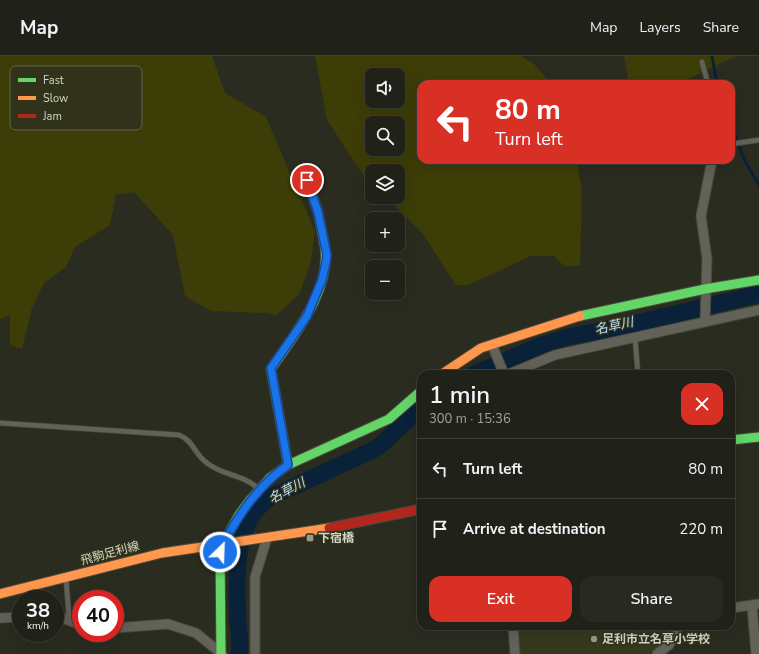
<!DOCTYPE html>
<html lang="en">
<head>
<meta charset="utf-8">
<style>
  :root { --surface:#202118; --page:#282921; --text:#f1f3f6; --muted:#a2a3a2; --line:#3d3e37; --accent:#d93025 }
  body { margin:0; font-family:"Nunito Sans","Noto Sans JP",sans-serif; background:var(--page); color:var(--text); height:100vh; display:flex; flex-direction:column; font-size:15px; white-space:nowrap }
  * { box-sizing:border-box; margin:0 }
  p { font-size:13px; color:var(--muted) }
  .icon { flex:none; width:22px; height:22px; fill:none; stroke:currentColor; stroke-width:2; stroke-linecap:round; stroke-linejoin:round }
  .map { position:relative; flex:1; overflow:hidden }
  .panel { position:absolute; left:417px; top:314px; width:318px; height:260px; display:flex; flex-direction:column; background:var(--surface); border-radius:12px; box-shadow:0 4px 16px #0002,0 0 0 1px var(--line) }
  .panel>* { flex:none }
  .hud { position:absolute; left:417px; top:24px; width:318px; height:84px; border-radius:12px; box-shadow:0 4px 16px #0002,0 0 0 1px var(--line); background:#d93025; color:#fff; overflow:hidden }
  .tools { position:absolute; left:365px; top:12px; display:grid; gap:8px }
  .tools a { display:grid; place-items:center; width:40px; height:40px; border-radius:8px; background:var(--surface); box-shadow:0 4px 16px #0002,0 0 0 1px var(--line); font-size:20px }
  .speed { position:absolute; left:12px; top:534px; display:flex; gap:8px; font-size:20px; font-weight:700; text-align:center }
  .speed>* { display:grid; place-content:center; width:52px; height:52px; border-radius:50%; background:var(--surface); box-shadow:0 4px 16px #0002,0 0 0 1px var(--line); line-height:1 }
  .speed small { font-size:10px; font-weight:400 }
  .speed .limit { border:6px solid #d22; background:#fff; color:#111 }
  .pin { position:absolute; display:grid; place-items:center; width:34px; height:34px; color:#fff; margin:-17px; border:2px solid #fff; border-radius:50%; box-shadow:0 1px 4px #0007 }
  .me { position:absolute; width:44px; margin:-22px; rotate:24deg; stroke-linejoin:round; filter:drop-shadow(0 0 3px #0008) }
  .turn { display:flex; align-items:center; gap:14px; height:84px; padding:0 12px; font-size:18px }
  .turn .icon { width:52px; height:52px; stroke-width:2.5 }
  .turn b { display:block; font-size:28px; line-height:34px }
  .round { display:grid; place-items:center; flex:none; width:42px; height:42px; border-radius:12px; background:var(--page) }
  .overview { display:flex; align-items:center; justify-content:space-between; height:68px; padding:0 12px }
  h1 { font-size:24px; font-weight:600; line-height:30px }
  .primary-button { display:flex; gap:8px; margin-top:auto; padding:8px 12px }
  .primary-button a { flex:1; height:46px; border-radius:12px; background:var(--accent); color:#fff; font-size:16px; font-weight:600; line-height:46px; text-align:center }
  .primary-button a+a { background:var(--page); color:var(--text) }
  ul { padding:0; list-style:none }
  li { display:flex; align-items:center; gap:12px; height:60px; padding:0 12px; border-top:1px solid var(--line) }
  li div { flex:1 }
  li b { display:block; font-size:15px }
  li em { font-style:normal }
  header { display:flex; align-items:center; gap:24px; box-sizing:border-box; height:56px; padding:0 20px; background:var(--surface); border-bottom:1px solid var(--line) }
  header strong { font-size:19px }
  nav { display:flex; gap:22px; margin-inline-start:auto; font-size:14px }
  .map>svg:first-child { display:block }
  .built { fill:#37391d }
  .green { fill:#3c3d07; fill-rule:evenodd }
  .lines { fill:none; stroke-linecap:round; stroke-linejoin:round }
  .stream { stroke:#092239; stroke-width:3 }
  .river { stroke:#092239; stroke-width:17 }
  .lane-casing { stroke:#494a3f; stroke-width:6 }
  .street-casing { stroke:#494a3f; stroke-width:11 }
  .fast-casing { stroke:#494a3f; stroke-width:11 }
  .slow-casing { stroke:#494a3f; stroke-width:11 }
  .jam-casing { stroke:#494a3f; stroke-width:11 }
  .lane { stroke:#626258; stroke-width:4.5 }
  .street { stroke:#626258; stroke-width:9 }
  .fast { stroke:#63d668; stroke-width:9 }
  .slow { stroke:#ff974d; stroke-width:9 }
  .jam { stroke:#b3261e; stroke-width:9 }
  .route-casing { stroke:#114b97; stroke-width:10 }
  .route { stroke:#1a73e8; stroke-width:7 }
  .poi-dot { fill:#999a8d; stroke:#30321a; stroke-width:1.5 }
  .labels { text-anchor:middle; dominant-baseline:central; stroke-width:3; stroke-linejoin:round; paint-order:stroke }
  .poi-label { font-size:12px; font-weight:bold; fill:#d4d5c7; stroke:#30321a; text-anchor:start }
  .street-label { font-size:12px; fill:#d4d5c7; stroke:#30321a }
  .water-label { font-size:13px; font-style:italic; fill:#c0dcfb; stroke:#30321a }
  .key { fill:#30321a; stroke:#61634e; stroke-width:1 }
  .key-label { font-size:11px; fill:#d4d5c7 }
</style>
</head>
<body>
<header>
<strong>Map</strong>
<nav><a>Map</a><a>Layers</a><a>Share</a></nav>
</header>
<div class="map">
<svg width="759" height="598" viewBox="0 0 759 598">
  <rect width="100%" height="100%" fill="#2b2c20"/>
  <!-- built -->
  <polygon class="built" points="517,570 676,570 671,581 659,593 649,598 520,598"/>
  <!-- green -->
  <g class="green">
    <polygon points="0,0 212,0 225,37 266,61 315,175 311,206 299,238 277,259 266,257 211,255 185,240 173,179 134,136 116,139 110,169 75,191 66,211 44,227 32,252 22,293 10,289 10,259 0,263"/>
    <path d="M315 0H521L534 8 551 28H421V104H577L582 134 580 209 565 211 554 200H531L468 229H456L423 178 386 141H398V115H372V127L361 116 327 64ZM372 19H398V45H372ZM372 67H398V93H372Z"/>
    <polygon points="624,0 736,0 677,28 629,28"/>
  </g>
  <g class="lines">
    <!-- stream -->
    <g class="stream">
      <polyline points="712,0 717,28"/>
      <polyline points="731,69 745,105 759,129"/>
    </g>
    <!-- river -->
    <g class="river">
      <polyline points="474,318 542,289 568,281 637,267 759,238"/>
      <path d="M239 598C241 588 239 577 238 567 236 527 232 465 271 441L373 394 382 388 421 351"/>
    </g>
    <defs>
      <g id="lane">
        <polyline points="702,6 708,28"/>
        <polyline points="731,88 759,84"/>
        <polyline points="635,282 638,318"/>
        <path d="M0 367 179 379C193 384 195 399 207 407 223 420 241 417 259 433"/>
        <polyline points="66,522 69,561 67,564"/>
      </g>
      <g id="street">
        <polyline points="705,265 707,203 701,160 712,104"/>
        <polyline points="492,289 504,318"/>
        <polyline points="509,318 555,299 759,254"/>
        <polyline points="752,550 756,598"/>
        <polyline points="731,552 759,548"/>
        <polyline points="55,559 81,569"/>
        <polyline points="0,562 21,561"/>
        <polyline points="513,570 515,598"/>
        <polyline points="115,572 168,568 196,577 222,598"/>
        <polyline points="255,598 255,521 267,482"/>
        <polyline points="657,598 669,589 679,570"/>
      </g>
      <g id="fast">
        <polyline points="580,260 705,233 759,224"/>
        <polyline points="731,384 759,381"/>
        <path d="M288 409 271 313C295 278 334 231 324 186"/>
        <polyline points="221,598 220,493 239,459 250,444 270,422 288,409 389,363 421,335"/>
      </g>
      <g id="slow">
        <polyline points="307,124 318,156 324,186"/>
        <polyline points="442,318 481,292 580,260"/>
        <polyline points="0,538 162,497 329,472"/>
      </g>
      <polyline id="jam" points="329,472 421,453"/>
    </defs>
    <!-- lane casing -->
    <use href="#lane" class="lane-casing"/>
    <!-- street casing -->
    <use href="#street" class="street-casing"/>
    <!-- fast casing -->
    <use href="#fast" class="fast-casing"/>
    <!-- slow casing -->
    <use href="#slow" class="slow-casing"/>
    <!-- jam casing -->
    <use href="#jam" class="jam-casing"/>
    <!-- lane -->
    <use href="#lane" class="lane"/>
    <!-- street -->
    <use href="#street" class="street"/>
    <!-- fast -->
    <use href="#fast" class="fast"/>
    <!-- slow -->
    <use href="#slow" class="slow"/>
    <!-- jam -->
    <use href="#jam" class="jam"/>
  </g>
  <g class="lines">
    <defs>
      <path id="route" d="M220 496C221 488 226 480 231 474 246 448 263 426 288 409L271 312 307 260 322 224 326 206 327 199 318 156 307 124"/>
    </defs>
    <!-- route casing -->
    <use href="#route" class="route-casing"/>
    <!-- route -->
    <use href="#route" class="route"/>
  </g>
  <!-- markers -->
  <g class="poi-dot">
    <rect x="306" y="478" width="8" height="8" rx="2"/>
    <circle cx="594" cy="583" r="4"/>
  </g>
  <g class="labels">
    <!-- poi labels -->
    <g class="poi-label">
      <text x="318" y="482">下宿橋</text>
      <text x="602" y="583">足利市立名草小学校</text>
    </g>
    <!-- street labels -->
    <g class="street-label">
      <text transform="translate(110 497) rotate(-15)">飛駒足利線</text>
    </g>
    <!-- water labels -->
    <g class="water-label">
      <text transform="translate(614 270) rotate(-12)">名草川</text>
      <text transform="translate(287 435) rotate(-28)">名草川</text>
    </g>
  </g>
  <!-- legend -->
  <rect x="10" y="10" width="132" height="64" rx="6" class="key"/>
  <rect x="18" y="22" width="18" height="4" fill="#63d668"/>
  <rect x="18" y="40" width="18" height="4" fill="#ff974d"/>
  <rect x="18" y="58" width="18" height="4" fill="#b3261e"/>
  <g class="key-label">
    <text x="43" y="28">Fast</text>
    <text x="43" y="46">Slow</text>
    <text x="43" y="64">Jam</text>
  </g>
</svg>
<div class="tools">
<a><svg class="icon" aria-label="sound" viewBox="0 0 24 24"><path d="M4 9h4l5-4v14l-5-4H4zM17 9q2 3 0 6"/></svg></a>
<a><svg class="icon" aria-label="search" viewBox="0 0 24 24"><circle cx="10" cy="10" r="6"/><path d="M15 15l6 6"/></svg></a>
<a><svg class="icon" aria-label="layers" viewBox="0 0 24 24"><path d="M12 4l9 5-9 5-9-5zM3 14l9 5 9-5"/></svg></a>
<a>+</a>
<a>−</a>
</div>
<div class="speed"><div>38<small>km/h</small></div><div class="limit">40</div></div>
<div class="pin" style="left:307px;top:124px;background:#d93025"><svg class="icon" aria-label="arrive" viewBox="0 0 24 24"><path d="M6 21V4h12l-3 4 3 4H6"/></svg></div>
<svg class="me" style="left:220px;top:496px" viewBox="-20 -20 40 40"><circle r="17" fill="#1a73e8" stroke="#fff" stroke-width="3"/><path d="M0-11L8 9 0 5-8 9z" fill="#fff"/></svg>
<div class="hud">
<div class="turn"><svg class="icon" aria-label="left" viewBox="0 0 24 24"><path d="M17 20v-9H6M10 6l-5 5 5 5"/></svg><div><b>80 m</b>Turn left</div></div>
</div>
<section class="panel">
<div class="overview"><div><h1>1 min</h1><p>300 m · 15:36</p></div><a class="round" style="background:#d93025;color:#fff"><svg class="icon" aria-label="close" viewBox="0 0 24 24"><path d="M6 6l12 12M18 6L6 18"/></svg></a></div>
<ul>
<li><svg class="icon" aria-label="left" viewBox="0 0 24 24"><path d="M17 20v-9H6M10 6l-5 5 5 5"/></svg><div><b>Turn left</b></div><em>80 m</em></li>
<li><svg class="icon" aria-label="arrive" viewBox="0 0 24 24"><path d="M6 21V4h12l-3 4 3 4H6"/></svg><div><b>Arrive at destination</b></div><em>220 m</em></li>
</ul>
<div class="primary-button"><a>Exit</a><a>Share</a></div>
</section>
</div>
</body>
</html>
